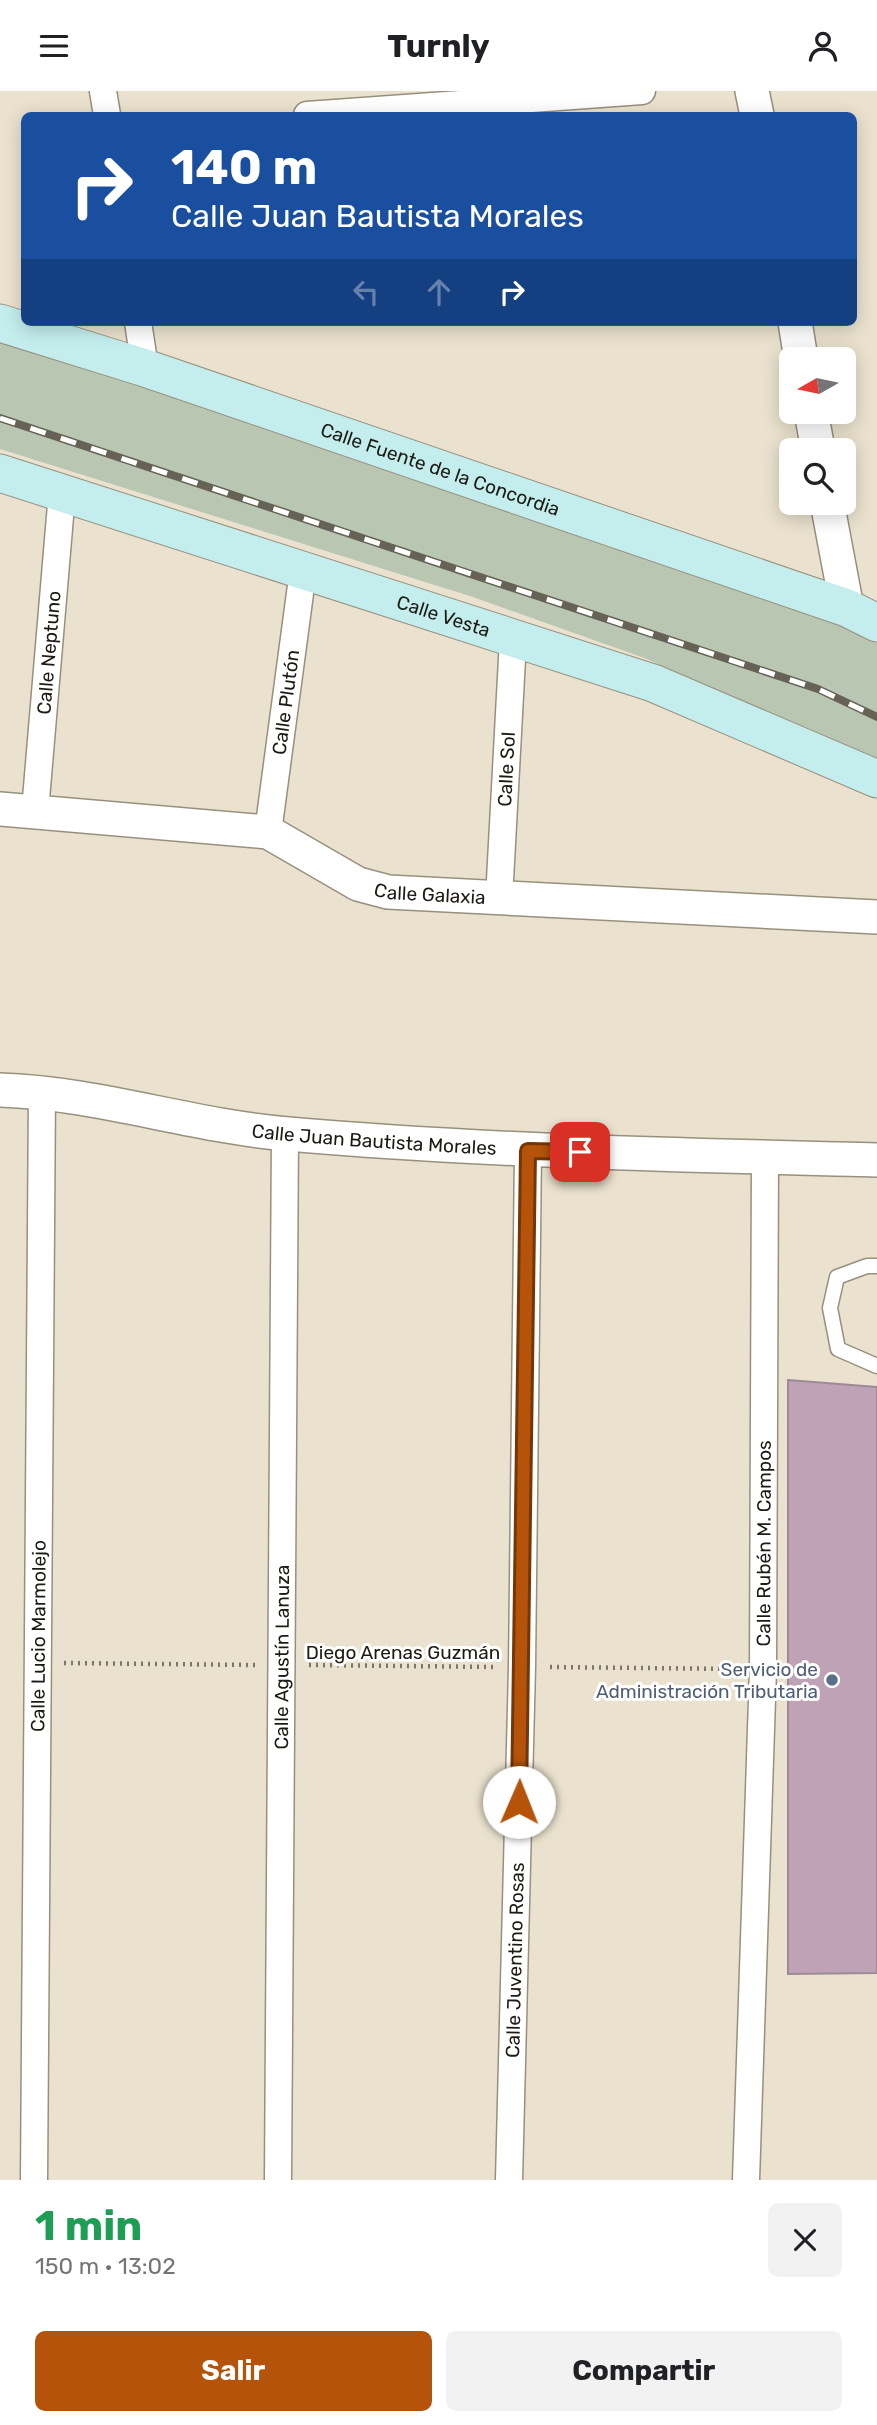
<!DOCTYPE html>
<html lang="es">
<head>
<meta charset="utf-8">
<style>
  :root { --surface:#fff; --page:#f2f2f2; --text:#202124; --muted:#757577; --accent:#b45309 }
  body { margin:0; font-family:Rubik,sans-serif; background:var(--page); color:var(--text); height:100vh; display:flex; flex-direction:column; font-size:26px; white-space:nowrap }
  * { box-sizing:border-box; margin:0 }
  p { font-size:23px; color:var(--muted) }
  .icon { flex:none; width:38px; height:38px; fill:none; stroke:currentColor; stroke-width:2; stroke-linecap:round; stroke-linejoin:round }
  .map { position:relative; height:2089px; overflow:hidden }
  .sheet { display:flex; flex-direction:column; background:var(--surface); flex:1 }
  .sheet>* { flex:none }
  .banner { position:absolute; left:21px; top:21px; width:836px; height:214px; border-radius:10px; box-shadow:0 4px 18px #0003; background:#1a4fa0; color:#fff; overflow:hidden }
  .needle { width:46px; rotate:261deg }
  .buttons { position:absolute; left:779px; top:256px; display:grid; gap:14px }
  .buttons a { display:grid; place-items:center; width:77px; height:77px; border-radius:10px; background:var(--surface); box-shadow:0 4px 18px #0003; font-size:35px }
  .pin { position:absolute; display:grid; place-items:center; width:60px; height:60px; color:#fff; margin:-30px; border-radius:14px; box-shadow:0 4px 10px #0006 }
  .me { position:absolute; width:77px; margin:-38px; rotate:1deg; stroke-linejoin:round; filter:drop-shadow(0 0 5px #0008) }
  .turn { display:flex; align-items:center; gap:24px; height:147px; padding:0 35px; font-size:32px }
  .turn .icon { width:91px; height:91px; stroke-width:2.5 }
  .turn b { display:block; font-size:49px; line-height:60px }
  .lanes { display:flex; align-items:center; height:66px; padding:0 35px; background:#0003; justify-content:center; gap:35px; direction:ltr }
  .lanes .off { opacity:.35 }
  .round { display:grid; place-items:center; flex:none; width:74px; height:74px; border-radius:10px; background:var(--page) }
  .head { display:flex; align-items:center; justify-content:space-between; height:119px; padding:0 35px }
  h1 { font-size:42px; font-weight:700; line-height:52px; color:#1e9e55 }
  .action { display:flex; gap:14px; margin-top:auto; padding:14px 35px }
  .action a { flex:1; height:80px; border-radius:10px; background:var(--accent); color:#fff; font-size:28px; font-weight:700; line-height:80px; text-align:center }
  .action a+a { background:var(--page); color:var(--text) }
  header { display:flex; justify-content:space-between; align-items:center; height:91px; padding:0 35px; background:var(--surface); font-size:32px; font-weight:700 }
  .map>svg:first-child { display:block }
  .green { fill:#b9c6b2 }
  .building { fill:#c0a2b6; stroke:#9d8a97; stroke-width:2 }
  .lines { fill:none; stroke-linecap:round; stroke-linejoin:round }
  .service-casing { stroke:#97907d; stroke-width:17 }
  .minor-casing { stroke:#97907d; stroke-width:29 }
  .tertiary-casing { stroke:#97907d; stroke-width:36 }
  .secondary-casing { stroke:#97907d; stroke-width:39 }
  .path { stroke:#7b7669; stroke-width:4.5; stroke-dasharray:2 5; stroke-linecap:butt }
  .service { stroke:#fff; stroke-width:14 }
  .minor { stroke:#fff; stroke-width:26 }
  .tertiary { stroke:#fff; stroke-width:33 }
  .secondary { stroke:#c3eeed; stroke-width:37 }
  .rail-casing { stroke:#666256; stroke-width:8 }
  .rail { stroke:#fff; stroke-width:5; stroke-dasharray:16; stroke-linecap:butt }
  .route-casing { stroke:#753606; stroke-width:18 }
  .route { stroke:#b45309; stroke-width:12 }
  .service-dot { fill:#5c6f8a; stroke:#fff; stroke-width:2.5 }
  .labels { text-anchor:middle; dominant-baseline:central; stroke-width:6; stroke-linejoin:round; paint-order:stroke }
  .street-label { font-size:19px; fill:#1d1a13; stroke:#fff }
  .service-label { font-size:19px; fill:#4e5e75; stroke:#fff; text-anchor:end }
</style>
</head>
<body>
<header><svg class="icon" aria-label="menu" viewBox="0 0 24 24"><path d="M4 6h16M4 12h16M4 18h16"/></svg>Turnly<svg class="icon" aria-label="person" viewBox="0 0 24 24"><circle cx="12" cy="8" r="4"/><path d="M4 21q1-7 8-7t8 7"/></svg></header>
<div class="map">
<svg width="877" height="2089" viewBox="0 0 877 2089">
  <rect width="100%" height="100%" fill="#eae2ce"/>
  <!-- green -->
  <polygon class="green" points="0,242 854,538 877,549 877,674 647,568 473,506 0,358"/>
  <!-- building -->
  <polygon class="building" points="788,1289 877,1296 877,1882 788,1883"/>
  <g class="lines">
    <defs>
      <polyline id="service" points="877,1175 867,1175 837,1186 830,1217 838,1258 877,1275"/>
      <g id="minor">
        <polyline points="103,0 107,24"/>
        <polyline points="307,24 642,0"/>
        <polyline points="138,231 145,277"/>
        <path id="s1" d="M35 720 62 402"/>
        <path id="s2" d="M268 741 303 480"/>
        <path id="s3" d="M499 808 513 549"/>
        <path id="s4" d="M34 2089 42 1000"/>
        <path id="s5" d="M278 2089 285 1043"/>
        <path id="s6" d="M509 2089 522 1576 528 1060"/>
        <path id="s7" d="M746 2089 763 1578 765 1066"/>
      </g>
      <g id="tertiary">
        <polyline points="752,0 757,24"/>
        <polyline points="795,231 801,268"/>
        <polyline points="811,320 818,359"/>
        <polyline points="827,411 847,517"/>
        <path id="s8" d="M0 718 268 741 358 793 388 801 877 826"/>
        <path id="s9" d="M0 999C98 1002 191 1035 288 1043 484 1060 680 1064 877 1069"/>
      </g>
      <g id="secondary">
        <path id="s10" d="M0 232 145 277 847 517 877 532"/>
        <path id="s11" d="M0 382 653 592 877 688"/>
      </g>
    </defs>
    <!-- service casing -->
    <use href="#service" class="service-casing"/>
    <!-- minor casing -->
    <use href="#minor" class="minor-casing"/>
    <!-- tertiary casing -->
    <use href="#tertiary" class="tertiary-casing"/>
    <!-- secondary casing -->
    <use href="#secondary" class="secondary-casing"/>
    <!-- path -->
    <g class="path">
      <polyline points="64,1572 255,1574"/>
      <polyline points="309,1574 496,1576"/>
      <polyline points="550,1576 734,1578"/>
    </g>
    <!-- service -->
    <use href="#service" class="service"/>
    <!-- minor -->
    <use href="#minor" class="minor"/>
    <!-- tertiary -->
    <use href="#tertiary" class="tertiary"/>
    <!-- secondary -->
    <use href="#secondary" class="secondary"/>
    <defs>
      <polyline id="rail" points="0,327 818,598 877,626"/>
    </defs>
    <!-- rail casing -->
    <use href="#rail" class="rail-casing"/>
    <!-- rail -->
    <use href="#rail" class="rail"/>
  </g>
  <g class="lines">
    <defs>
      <polyline id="route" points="519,1711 528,1060 580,1061"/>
    </defs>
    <!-- route casing -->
    <use href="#route" class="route-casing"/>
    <!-- route -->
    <use href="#route" class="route"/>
  </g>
  <!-- markers -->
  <circle class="service-dot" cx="832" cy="1589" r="7"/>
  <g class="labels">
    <!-- street labels -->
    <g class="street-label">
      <text stroke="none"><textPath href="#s10" startOffset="464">Calle Fuente de la Concordia</textPath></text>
      <text stroke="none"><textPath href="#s11" startOffset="466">Calle Vesta</textPath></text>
      <text stroke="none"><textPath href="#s1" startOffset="159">Calle Neptuno</textPath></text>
      <text stroke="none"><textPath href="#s2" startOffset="131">Calle Plutón</textPath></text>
      <text stroke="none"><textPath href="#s3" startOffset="130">Calle Sol</textPath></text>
      <text stroke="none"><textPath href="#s8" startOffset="446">Calle Galaxia</textPath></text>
      <text stroke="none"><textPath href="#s9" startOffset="378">Calle Juan Bautista Morales</textPath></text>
      <text stroke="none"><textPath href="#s7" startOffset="637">Calle Rubén M. Campos</textPath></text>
      <text stroke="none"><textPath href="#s4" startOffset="544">Calle Lucio Marmolejo</textPath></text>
      <text x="403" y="1561">Diego Arenas Guzmán</text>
      <text stroke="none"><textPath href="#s5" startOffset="523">Calle Agustín Lanuza</textPath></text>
      <text stroke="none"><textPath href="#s6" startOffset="220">Calle Juventino Rosas</textPath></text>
    </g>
    <!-- service labels -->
    <g class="service-label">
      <text x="818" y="1578">Servicio de<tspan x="818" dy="22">Administración Tributaria</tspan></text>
    </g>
  </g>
</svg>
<div class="buttons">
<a><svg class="needle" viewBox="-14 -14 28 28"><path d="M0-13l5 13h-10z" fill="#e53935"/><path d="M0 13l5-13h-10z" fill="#757577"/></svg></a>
<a><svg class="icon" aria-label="search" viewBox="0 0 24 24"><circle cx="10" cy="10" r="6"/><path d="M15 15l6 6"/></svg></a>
</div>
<div class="pin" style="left:580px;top:1061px;background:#d93025"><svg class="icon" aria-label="arrive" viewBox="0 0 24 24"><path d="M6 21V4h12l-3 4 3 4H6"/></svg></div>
<svg class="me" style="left:519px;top:1711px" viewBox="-20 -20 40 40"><circle r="19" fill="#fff"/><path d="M0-13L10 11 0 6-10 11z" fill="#b45309"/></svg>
<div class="banner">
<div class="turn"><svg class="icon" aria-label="right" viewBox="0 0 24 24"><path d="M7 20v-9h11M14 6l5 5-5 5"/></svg><div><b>140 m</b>Calle Juan Bautista Morales</div></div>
<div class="lanes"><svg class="icon off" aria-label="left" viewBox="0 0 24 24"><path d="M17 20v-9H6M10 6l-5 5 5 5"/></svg><svg class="icon off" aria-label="ahead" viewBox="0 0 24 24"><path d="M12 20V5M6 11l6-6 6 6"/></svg><svg class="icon" aria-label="right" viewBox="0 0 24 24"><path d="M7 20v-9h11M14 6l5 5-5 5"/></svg></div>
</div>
</div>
<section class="sheet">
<div class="head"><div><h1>1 min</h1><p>150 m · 13:02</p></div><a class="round"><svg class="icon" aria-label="close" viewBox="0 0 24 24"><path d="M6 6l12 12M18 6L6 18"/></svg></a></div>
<div class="action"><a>Salir</a><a>Compartir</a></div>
</section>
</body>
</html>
